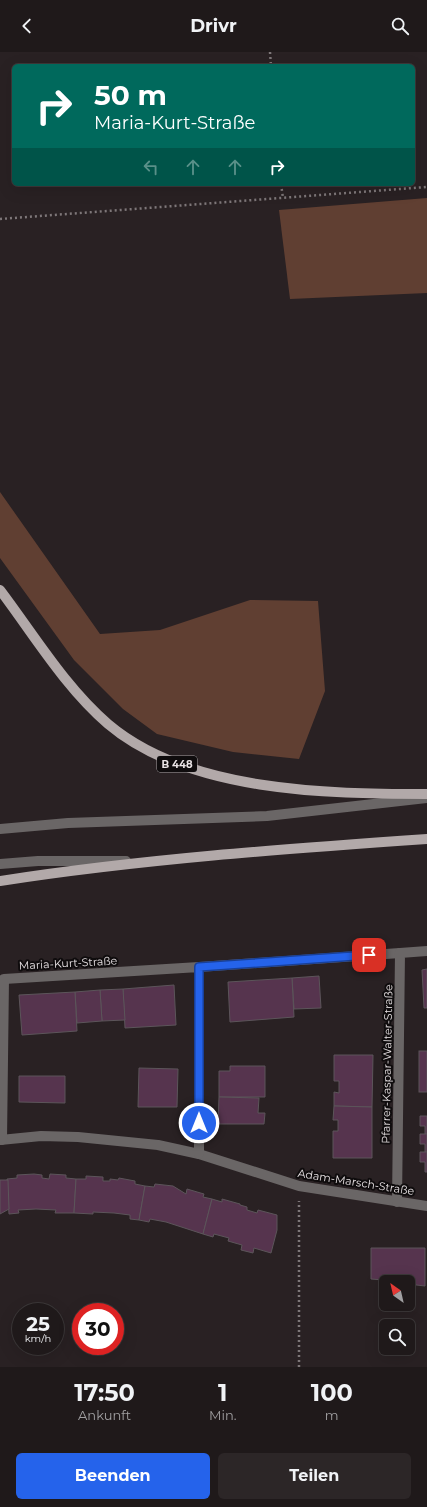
<!DOCTYPE html>
<html lang="de">
<head>
<meta charset="utf-8">
<style>
  :root { --surface:#1f191a; --page:#2c2627; --text:#f1f3f6; --muted:#a1a0a2; --line:#3c3839; --accent:#2563eb }
  body { margin:0; font-family:Montserrat,sans-serif; background:var(--page); color:var(--text); height:100vh; display:flex; flex-direction:column; font-size:15px; white-space:nowrap }
  * { box-sizing:border-box; margin:0 }
  p { font-size:13px; color:var(--muted) }
  .icon { flex:none; width:22px; height:22px; fill:none; stroke:currentColor; stroke-width:2; stroke-linecap:round; stroke-linejoin:round }
  .map { position:relative; height:1315px; overflow:hidden }
  .drawer { display:flex; flex-direction:column; background:var(--surface); flex:1 }
  .drawer>* { flex:none }
  .top-card { position:absolute; left:12px; top:12px; width:403px; height:122px; border-radius:6px; box-shadow:0 4px 16px #0002,0 0 0 1px var(--line); background:#00695c; color:#fff; overflow:hidden }
  .needle { width:26px; rotate:326deg }
  .controls { position:absolute; left:379px; top:1223px; display:grid; gap:8px }
  .controls a { display:grid; place-items:center; width:36px; height:36px; border-radius:6px; background:var(--surface); box-shadow:0 4px 16px #0002,0 0 0 1px var(--line); font-size:20px }
  .speed { position:absolute; left:12px; top:1251px; display:flex; gap:8px; font-size:20px; font-weight:700; text-align:center }
  .speed>* { display:grid; place-content:center; width:52px; height:52px; border-radius:50%; background:var(--surface); box-shadow:0 4px 16px #0002,0 0 0 1px var(--line); line-height:1 }
  .speed small { font-size:10px; font-weight:400 }
  .speed .limit { border:6px solid #d22; background:#fff; color:#111 }
  .pin { position:absolute; display:grid; place-items:center; width:34px; height:34px; color:#fff; margin:-17px; border-radius:8px; box-shadow:0 2px 6px #0006 }
  .me { position:absolute; width:44px; margin:-22px; rotate:0deg; stroke-linejoin:round; filter:drop-shadow(0 0 3px #0008) }
  .turn { display:flex; align-items:center; gap:14px; height:84px; padding:0 16px; font-size:18px }
  .turn .icon { width:52px; height:52px; stroke-width:2.5 }
  .turn b { display:block; font-size:28px; line-height:34px }
  .lanes { display:flex; align-items:center; height:38px; padding:0 16px; background:#0003; justify-content:center; gap:20px; direction:ltr }
  .lanes .off { opacity:.35 }
  .eta { display:flex; justify-content:space-evenly; align-items:center; height:68px; text-align:center }
  .eta b { font-size:24px; font-weight:700; line-height:28px }
  .action { display:flex; gap:8px; margin-top:auto; padding:8px 16px }
  .action a { flex:1; height:46px; border-radius:6px; background:var(--accent); color:#fff; font-size:16px; font-weight:700; line-height:46px; text-align:center }
  .action a+a { background:var(--page); color:var(--text) }
  header { display:flex; justify-content:space-between; align-items:center; height:52px; padding:0 16px; background:var(--surface); font-size:18px; font-weight:700 }
  .map>svg:first-child { display:block }
  .green { fill:#603f32 }
  .building { fill:#56344e; stroke:#5c555a }
  .lines { fill:none; stroke-linecap:round; stroke-linejoin:round }
  .path { stroke:#7e7779; stroke-width:2.5; stroke-dasharray:2 3; stroke-linecap:butt }
  .service { stroke:#6a6666; stroke-width:10 }
  .minor { stroke:#6a6666; stroke-width:10 }
  .primary { stroke:#b2a9a9; stroke-width:10 }
  .route-casing { stroke:#184099; stroke-width:10 }
  .route { stroke:#2563eb; stroke-width:7 }
  .labels { text-anchor:middle; dominant-baseline:central; stroke-width:4; stroke-linejoin:round; paint-order:stroke }
  .shield { fill:#0f0c0d; stroke:#a8a3a5; stroke-width:1 }
  .shield-label { font-size:10px; font-weight:bold; fill:#eae4e6 }
  .street-label { font-size:11px; fill:#eae4e6; stroke:#0f0c0d }
</style>
</head>
<body>
<header><svg class="icon" aria-label="back" viewBox="0 0 24 24"><path d="M15 5l-7 7 7 7"/></svg>Drivr<svg class="icon" aria-label="search" viewBox="0 0 24 24"><circle cx="10" cy="10" r="6"/><path d="M15 15l6 6"/></svg></header>
<div class="map">
<svg width="427" height="1315" viewBox="0 0 427 1315">
  <rect width="100%" height="100%" fill="#292123"/>
  <!-- green -->
  <g class="green">
    <polygon points="427,146 427,241 290,247 279,158"/>
    <polygon points="0,440 100,582 160,578 250,548 318,549 325,639 299,707 233,700 157,682 123,657 74,608 0,506"/>
  </g>
  <!-- building -->
  <g class="building">
    <polygon points="427,917 427,956 424,956 422,918"/>
    <polygon points="319,924 321,956 294,957 292,926"/>
    <polygon points="292,926 294,965 230,970 228,930"/>
    <polygon points="174,933 176,973 125,976 123,937"/>
    <polygon points="123,937 125,968 102,969 100,938"/>
    <polygon points="100,938 102,969 77,971 75,940"/>
    <polygon points="75,940 77,979 22,983 19,943"/>
    <rect x="419" y="999" width="8" height="41"/>
    <polygon points="334,1003 373,1003 372,1055 334,1054 334,1040 339,1041 339,1029 334,1029"/>
    <polygon points="230,1014 265,1014 265,1045 219,1045 219,1019 230,1019"/>
    <polygon points="139,1016 178,1017 177,1055 138,1055"/>
    <polygon points="19,1024 65,1024 65,1051 19,1050"/>
    <polygon points="219,1045 259,1046 258,1061 265,1061 264,1072 218,1072"/>
    <polygon points="334,1054 372,1055 372,1106 333,1106 333,1079 338,1079 338,1068 333,1068"/>
    <polygon points="420,1064 427,1064 427,1082 425,1082 425,1074 420,1074"/>
    <polygon points="420,1082 427,1082 427,1100 425,1100 425,1092 420,1092"/>
    <polygon points="420,1100 427,1100 427,1120 425,1120 425,1110 420,1110"/>
    <polygon points="34,1122 42,1123 42,1126 49,1127 50,1122 66,1123 66,1126 76,1127 74,1161 55,1161 56,1158 36,1157 18,1158 19,1161 9,1162 7,1127 17,1126 17,1123"/>
    <polygon points="86,1124 103,1125 103,1129 110,1129 110,1127 118,1128 119,1126 135,1129 135,1132 145,1134 139,1168 130,1167 130,1163 114,1161 93,1160 93,1162 74,1161 76,1127 86,1127"/>
    <polygon points="0,1128 8,1128 9,1157 0,1162"/>
    <polygon points="155,1132 173,1134 186,1142 187,1137 204,1142 203,1145 212,1147 203,1182 166,1170 150,1167 149,1170 139,1168 145,1134 154,1135"/>
    <polygon points="212,1147 222,1150 222,1147 240,1152 240,1153 247,1155 247,1158 257,1161 258,1158 277,1163 277,1178 271,1201 254,1196 253,1201 241,1198 242,1193 228,1189 229,1186 214,1182 213,1185 203,1182"/>
    <polygon points="371,1196 425,1196 425,1234 408,1232 408,1230 371,1227"/>
  </g>
  <g class="lines">
    <!-- path -->
    <g class="path">
      <polyline points="270,0 271,14"/>
      <polyline points="281,132 283,146"/>
      <polyline points="0,167 427,135"/>
      <polyline points="299,1315 299,1149"/>
    </g>
    <!-- service -->
    <g class="service">
      <polyline points="0,777 68,771 267,764 427,746"/>
      <polyline points="0,812 38,809 126,809"/>
    </g>
    <!-- minor -->
    <g class="minor">
      <polyline points="199,915 400,901"/>
      <polyline points="0,1088 41,1084 78,1085 158,1093 199,1102 299,1134 427,1154"/>
      <polyline points="2,1088 4,927 199,915 199,1102"/>
      <polyline points="397,1150 400,901 427,899"/>
    </g>
    <!-- primary -->
    <g class="primary">
      <path d="M0 538C34 583 65 635 108 672 188 740 327 742 427 742"/>
      <path d="M0 829C142 807 284 797 427 787"/>
    </g>
  </g>
  <g class="lines">
    <defs>
      <polyline id="route" points="199,1071 199,915 369,903"/>
    </defs>
    <!-- route casing -->
    <use href="#route" class="route-casing"/>
    <!-- route -->
    <use href="#route" class="route"/>
  </g>
  <g class="labels">
    <!-- shield labels -->
    <rect class="shield" x="157" y="704" width="40" height="16" rx="3"/>
    <g class="shield-label">
      <text x="177" y="712">B 448</text>
    </g>
    <!-- street labels -->
    <g class="street-label">
      <text transform="translate(68 911) rotate(-3)">Maria-Kurt-Straße</text>
      <text transform="translate(387 1012) rotate(-89)">Pfarrer-Kaspar-Walter-Straße</text>
      <text transform="translate(356 1130) rotate(9)">Adam-Marsch-Straße</text>
    </g>
  </g>
</svg>
<div class="controls">
<a><svg class="needle" viewBox="-14 -14 28 28"><path d="M0-13l5 13h-10z" fill="#e53935"/><path d="M0 13l5-13h-10z" fill="#a1a0a2"/></svg></a>
<a><svg class="icon" aria-label="search" viewBox="0 0 24 24"><circle cx="10" cy="10" r="6"/><path d="M15 15l6 6"/></svg></a>
</div>
<div class="speed"><div>25<small>km/h</small></div><div class="limit">30</div></div>
<div class="pin" style="left:369px;top:903px;background:#d93025"><svg class="icon" aria-label="arrive" viewBox="0 0 24 24"><path d="M6 21V4h12l-3 4 3 4H6"/></svg></div>
<svg class="me" style="left:199px;top:1071px" viewBox="-20 -20 40 40"><circle r="17" fill="#2563eb" stroke="#fff" stroke-width="3"/><path d="M0-11L8 9 0 5-8 9z" fill="#fff"/></svg>
<div class="top-card">
<div class="turn"><svg class="icon" aria-label="right" viewBox="0 0 24 24"><path d="M7 20v-9h11M14 6l5 5-5 5"/></svg><div><b>50 m</b>Maria-Kurt-Straße</div></div>
<div class="lanes"><svg class="icon off" aria-label="left" viewBox="0 0 24 24"><path d="M17 20v-9H6M10 6l-5 5 5 5"/></svg><svg class="icon off" aria-label="ahead" viewBox="0 0 24 24"><path d="M12 20V5M6 11l6-6 6 6"/></svg><svg class="icon off" aria-label="ahead" viewBox="0 0 24 24"><path d="M12 20V5M6 11l6-6 6 6"/></svg><svg class="icon" aria-label="right" viewBox="0 0 24 24"><path d="M7 20v-9h11M14 6l5 5-5 5"/></svg></div>
</div>
</div>
<section class="drawer">
<div class="eta">
<div><b>17:50</b><p>Ankunft</p></div>
<div><b>1</b><p>Min.</p></div>
<div><b>100</b><p>m</p></div>
</div>
<div class="action"><a>Beenden</a><a>Teilen</a></div>
</section>
</body>
</html>
